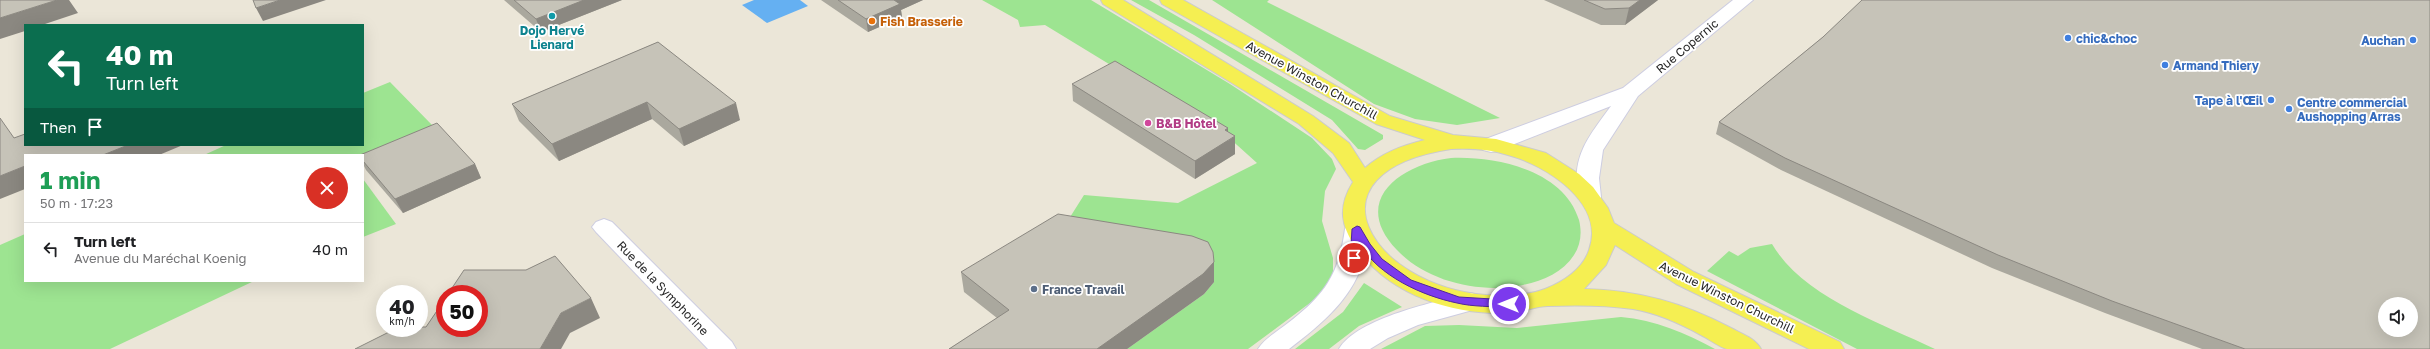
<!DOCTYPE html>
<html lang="en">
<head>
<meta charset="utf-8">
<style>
  :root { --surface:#fff; --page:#f6f6f6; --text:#202124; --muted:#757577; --line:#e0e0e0 }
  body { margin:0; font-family:"Golos Text",sans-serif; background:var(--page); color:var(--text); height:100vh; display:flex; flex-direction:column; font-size:15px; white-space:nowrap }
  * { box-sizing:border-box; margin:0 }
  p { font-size:13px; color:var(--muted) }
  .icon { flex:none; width:22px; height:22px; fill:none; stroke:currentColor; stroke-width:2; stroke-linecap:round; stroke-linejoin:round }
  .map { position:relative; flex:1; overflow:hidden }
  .panel { position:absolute; left:24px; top:154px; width:340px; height:128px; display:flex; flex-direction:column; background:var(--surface); border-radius:0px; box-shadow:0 4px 16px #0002 }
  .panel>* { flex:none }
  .guide { position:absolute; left:24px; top:24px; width:340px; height:122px; border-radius:0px; box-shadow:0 4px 16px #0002; background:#0b6e4f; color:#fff; overflow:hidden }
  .tools { position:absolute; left:2378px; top:297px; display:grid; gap:8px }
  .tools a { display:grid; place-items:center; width:40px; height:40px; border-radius:50%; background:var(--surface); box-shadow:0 4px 16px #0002; font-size:20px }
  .speed { position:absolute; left:376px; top:285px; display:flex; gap:8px; font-size:20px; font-weight:700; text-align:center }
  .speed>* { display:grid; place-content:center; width:52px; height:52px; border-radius:50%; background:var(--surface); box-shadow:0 4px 16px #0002; line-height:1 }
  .speed small { font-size:10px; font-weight:400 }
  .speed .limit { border:6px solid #d22; background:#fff; color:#111 }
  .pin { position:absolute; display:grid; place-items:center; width:34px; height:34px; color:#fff; margin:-17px; border:2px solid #fff; border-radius:50%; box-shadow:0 1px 4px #0007 }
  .me { position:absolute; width:44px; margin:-22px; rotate:270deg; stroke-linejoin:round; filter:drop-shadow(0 0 3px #0008) }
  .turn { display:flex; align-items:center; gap:14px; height:84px; padding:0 16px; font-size:18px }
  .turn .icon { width:52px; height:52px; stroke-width:2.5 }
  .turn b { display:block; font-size:28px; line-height:34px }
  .then { display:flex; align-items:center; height:38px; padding:0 16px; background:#0003; gap:8px; font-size:15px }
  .round { display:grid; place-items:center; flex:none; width:42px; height:42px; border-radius:21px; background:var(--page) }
  .headline { display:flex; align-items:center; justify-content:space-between; height:68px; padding:0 16px }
  h1 { font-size:24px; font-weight:700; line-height:30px; color:#1e9e55 }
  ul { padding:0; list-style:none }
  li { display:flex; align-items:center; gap:12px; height:52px; padding:0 16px; border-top:1px solid var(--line) }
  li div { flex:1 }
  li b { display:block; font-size:15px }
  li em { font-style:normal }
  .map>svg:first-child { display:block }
  .green { fill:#9de491 }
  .water { fill:#65b0f2 }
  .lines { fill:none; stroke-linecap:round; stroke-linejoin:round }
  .minor-casing { stroke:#cdcde1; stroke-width:2 }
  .major-casing { stroke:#cbcbcb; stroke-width:2 }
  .minor { fill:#fff; fill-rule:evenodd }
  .major { fill:#f5ef52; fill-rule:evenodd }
  .wall { fill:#aaa89e }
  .shaded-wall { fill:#8b8881 }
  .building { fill:#c6c3b8; stroke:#8b8881; fill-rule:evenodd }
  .route { fill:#7c3aed; stroke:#51269a }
  .culture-dot { fill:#0f9aa8; stroke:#fff; stroke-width:1.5 }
  .food-dot { fill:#e8710a; stroke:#fff; stroke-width:1.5 }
  .shop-dot { fill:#3f7fe0; stroke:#fff; stroke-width:1.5 }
  .hotel-dot { fill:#d1479c; stroke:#fff; stroke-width:1.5 }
  .service-dot { fill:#5c6f8a; stroke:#fff; stroke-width:1.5 }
  .labels { text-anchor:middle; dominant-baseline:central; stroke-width:3.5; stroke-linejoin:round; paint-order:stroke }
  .food-label { font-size:12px; font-weight:bold; fill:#c56008; stroke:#fff; text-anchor:start }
  .culture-label { font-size:12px; font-weight:bold; fill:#0d838f; stroke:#fff }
  .shop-label { font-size:12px; font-weight:bold; fill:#366cbe; stroke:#fff; text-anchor:start }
  .street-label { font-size:12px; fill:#272727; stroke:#fff }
  .hotel-label { font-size:12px; font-weight:bold; fill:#b23c85; stroke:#fff; text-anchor:start }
  .service-label { font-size:12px; font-weight:bold; fill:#4e5e75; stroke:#fff; text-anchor:start }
</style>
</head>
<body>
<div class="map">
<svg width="2430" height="349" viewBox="0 0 2430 349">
  <rect width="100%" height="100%" fill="#ebe6d8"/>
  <!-- green -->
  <g class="green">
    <polygon points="982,0 1091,0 1230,84 1312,138 1332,159 1336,169 1325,191 1322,221 1333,258 1333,276 1322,294 1248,349 1127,349 1204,294 1214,282 1060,233 1084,195 1178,203 1257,163 1227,136 1045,25 1020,27 1018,20"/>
    <polygon points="1131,0 1149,0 1383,135 1383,139 1365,150 1358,149 1332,120 1194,35"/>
    <polygon points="1212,0 1269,0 1267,2 1500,118 1457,125 1415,119 1374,104"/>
    <polygon points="390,82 432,125 418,141 363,165 363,155 204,155 226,145 363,145 363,93"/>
    <path d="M1451 158C1496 156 1564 170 1579 220 1582 232 1581 244 1574 255 1563 272 1543 281 1523 285 1481 294 1427 282 1397 250 1349 200 1402 164 1451 158Z"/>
    <polygon points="363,179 396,224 363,237"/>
    <polygon points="25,234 25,281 254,281 110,349 0,349 0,245"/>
    <path d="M1772 244C1803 297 1881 323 1935 349H1857L1707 271 1729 251 1738 256 1750 248Z"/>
    <polygon points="1364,283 1402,307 1359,326 1329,349 1295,349 1343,312"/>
    <path d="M1621 317C1655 320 1686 333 1715 349H1381L1425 326 1459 325 1517 328Z"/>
  </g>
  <!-- water -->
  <polygon class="water" points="754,0 800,0 808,6 767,23 742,5"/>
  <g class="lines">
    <defs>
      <g id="minor">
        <path d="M1733 0H1753L1638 96 1603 150 1599 178 1601 197 1598 202 1590 204 1582 202C1578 196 1578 191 1577 184 1574 152 1593 131 1611 106L1499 150 1491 152 1483 150 1480 145 1483 140 1623 88Z"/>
        <polygon points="604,219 612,222 732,342 736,349 708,349 596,232 592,227 596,222"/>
        <path d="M1357 221 1365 224C1370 231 1367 238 1366 247 1360 293 1323 323 1289 349H1258C1265 338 1278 331 1288 323 1325 295 1339 274 1345 229L1349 224Z"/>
        <path d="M1471 293 1480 296 1483 302 1480 308 1418 325 1388 338 1370 349H1339C1357 318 1438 301 1471 293Z"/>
      </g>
      <path id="major" d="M1101 0H1123L1313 116 1349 143 1365 168C1382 153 1403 145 1425 140L1376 124 1162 4 1160 0H1183L1390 116 1453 135 1496 139 1546 153 1579 174 1593 187 1608 208 1614 223 1694 272 1840 342 1844 349H1809L1676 284 1615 245 1606 265 1584 289C1638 290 1684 303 1731 328 1742 334 1755 338 1761 349 1751 349 1737 349 1727 349 1719 347 1709 339 1701 335 1679 323 1657 313 1633 309 1605 305 1576 305 1548 306 1536 306 1523 312 1510 313 1452 315 1392 296 1357 249 1340 226 1338 206 1353 182L1333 153 1299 124 1103 4ZM1451 149C1470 148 1490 149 1508 155 1546 165 1606 203 1589 250 1583 269 1563 282 1545 289 1527 296 1505 296 1486 295 1371 286 1300 172 1451 149Z"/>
    </defs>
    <!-- minor casing -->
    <use href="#minor" class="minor-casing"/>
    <!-- major casing -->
    <use href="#major" class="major-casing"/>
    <!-- minor -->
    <use href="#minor" class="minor"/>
    <!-- major -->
    <use href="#major" class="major"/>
  </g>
  <!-- wall -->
  <g class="wall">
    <polygon points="504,0 622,0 541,32"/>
    <polygon points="821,0 923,0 901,10 902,17 868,32"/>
    <polygon points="1544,0 1658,0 1625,25 1601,25"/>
    <polygon points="1823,37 2430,349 2202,349 2105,313 1992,268 1781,170 1716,134 1719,122"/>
    <polygon points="658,42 740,120 684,146 652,119 559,161 519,121 512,104"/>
    <polygon points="1072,84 1228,132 1235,136 1235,154 1195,179 1073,101"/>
    <polygon points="363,155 475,164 481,178 403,213 366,170 363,164"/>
    <polygon points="1214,262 1214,282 1204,294 1127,349 949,349 997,318 964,292 961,272"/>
  </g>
  <!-- shaded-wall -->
  <g class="shaded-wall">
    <polygon points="57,0 69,0 78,13 42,25 25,25 25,31 0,39 0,18"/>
    <polygon points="280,0 326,0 263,21 256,8"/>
    <polygon points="584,0 622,0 541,32 536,19"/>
    <polygon points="893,0 923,0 901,10 902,17 868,32 866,19"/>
    <polygon points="1640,0 1658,0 1625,25 1629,8"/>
    <polygon points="647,102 652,119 559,161 552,144"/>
    <polygon points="736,103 740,120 684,146 679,129"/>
    <polygon points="1228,128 1228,141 1235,136 1235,154 1195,179 1195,161 1225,130"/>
    <polygon points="128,145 183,145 159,155 103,155"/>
    <polygon points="475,164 481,178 403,213 395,199"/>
    <polygon points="25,166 25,189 0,199 0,176"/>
    <polygon points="1214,262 1214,282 1204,294 1127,349 1097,349"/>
    <polygon points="591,298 600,318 570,333 561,349 540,349 561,313"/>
  </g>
  <!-- building -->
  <g class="building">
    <polygon points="0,0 57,0 0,18"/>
    <polygon points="253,0 280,0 256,8"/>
    <polygon points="514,0 584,0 536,19"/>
    <polygon points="838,0 894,0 900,4 866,19"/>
    <polygon points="1584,0 1640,0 1629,8 1605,9"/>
    <path d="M1862 0H2430V349H2245L2112 301 1998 255 1785 158 1719 122 1823 37ZM2385 304H2411V330H2385Z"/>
    <polygon points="658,42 736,103 679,129 647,102 552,144 512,104"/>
    <polygon points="1115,61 1228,128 1225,130 1235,136 1195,161 1072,84"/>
    <polygon points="0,118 14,138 25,134 25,145 128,145 103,155 25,155 25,166 0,176"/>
    <polygon points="437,123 475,164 395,199 363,161 363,155 360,155"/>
    <polygon points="1058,214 1192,236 1208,242 1213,252 1214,262 1203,274 1097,349 949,349 1009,310 961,272"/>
    <polygon points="555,256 591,298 561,313 540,349 355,349 397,328 419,328 419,327 426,327 445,299 445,328 479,328 479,294 448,294 464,270 526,270"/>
  </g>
  <!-- route -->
  <path class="route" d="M1357 226 1360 227 1370 244 1382 259 1411 280 1459 297 1509 300 1514 304 1509 308C1492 306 1473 307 1457 303 1423 296 1378 276 1360 244L1357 261H1350L1352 229Z"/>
  <!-- markers -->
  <circle class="culture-dot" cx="552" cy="16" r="4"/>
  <circle class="food-dot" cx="872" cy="21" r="4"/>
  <g class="shop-dot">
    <circle cx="2068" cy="38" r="4"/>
    <circle cx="2413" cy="40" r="4"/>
    <circle cx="2165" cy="65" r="4"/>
    <circle cx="2271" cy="100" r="4"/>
    <circle cx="2289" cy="109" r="4"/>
  </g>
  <circle class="hotel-dot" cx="1148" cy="123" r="4"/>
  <circle class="service-dot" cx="1034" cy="289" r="4"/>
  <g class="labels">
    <!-- food labels -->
    <g class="food-label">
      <text x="880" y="21">Fish Brasserie</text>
    </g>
    <!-- culture labels -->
    <g class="culture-label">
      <text x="552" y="30">Dojo Hervé<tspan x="552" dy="14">Lienard</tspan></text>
    </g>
    <!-- shop labels -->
    <g class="shop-label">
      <text x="2076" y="38">chic&amp;choc</text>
      <text x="2405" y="40" text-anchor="end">Auchan</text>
      <text x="2173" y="65">Armand Thiery</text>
      <text x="2263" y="100" text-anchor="end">Tape à l'Œil</text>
      <text x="2297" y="102">Centre commercial<tspan x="2297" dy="14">Aushopping Arras</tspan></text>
    </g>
    <!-- street labels -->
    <g class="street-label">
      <text transform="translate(1687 46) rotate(-40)">Rue Copernic</text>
      <text transform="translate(1312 80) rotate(29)">Avenue Winston Churchill</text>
      <text transform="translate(663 288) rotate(46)">Rue de la Symphorine</text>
      <text transform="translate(1727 297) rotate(26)">Avenue Winston Churchill</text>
    </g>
    <!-- hotel labels -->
    <g class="hotel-label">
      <text x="1156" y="123">B&amp;B Hôtel</text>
    </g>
    <!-- service labels -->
    <g class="service-label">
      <text x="1042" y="289">France Travail</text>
    </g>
  </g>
</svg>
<div class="tools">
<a><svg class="icon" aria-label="sound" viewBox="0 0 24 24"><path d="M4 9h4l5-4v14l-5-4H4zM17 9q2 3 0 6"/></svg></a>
</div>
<div class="speed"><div>40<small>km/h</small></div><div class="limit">50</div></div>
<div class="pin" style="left:1354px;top:258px;background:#d93025"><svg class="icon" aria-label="arrive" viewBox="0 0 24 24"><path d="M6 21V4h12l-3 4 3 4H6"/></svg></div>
<svg class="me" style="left:1509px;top:304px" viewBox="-20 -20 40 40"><circle r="17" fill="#7c3aed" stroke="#fff" stroke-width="3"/><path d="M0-11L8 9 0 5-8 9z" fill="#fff"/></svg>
<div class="guide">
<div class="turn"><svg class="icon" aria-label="left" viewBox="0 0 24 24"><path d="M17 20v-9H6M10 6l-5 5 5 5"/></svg><div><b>40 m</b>Turn left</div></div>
<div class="then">Then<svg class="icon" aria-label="arrive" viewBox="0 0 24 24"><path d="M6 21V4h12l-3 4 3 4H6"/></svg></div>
</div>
<section class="panel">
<div class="headline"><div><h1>1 min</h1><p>50 m · 17:23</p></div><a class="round" style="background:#d93025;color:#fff"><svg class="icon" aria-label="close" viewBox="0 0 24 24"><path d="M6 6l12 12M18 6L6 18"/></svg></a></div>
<ul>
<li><svg class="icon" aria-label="left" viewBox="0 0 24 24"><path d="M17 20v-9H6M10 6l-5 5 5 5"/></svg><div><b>Turn left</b><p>Avenue du Maréchal Koenig</p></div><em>40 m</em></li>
</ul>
</section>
</div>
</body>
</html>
